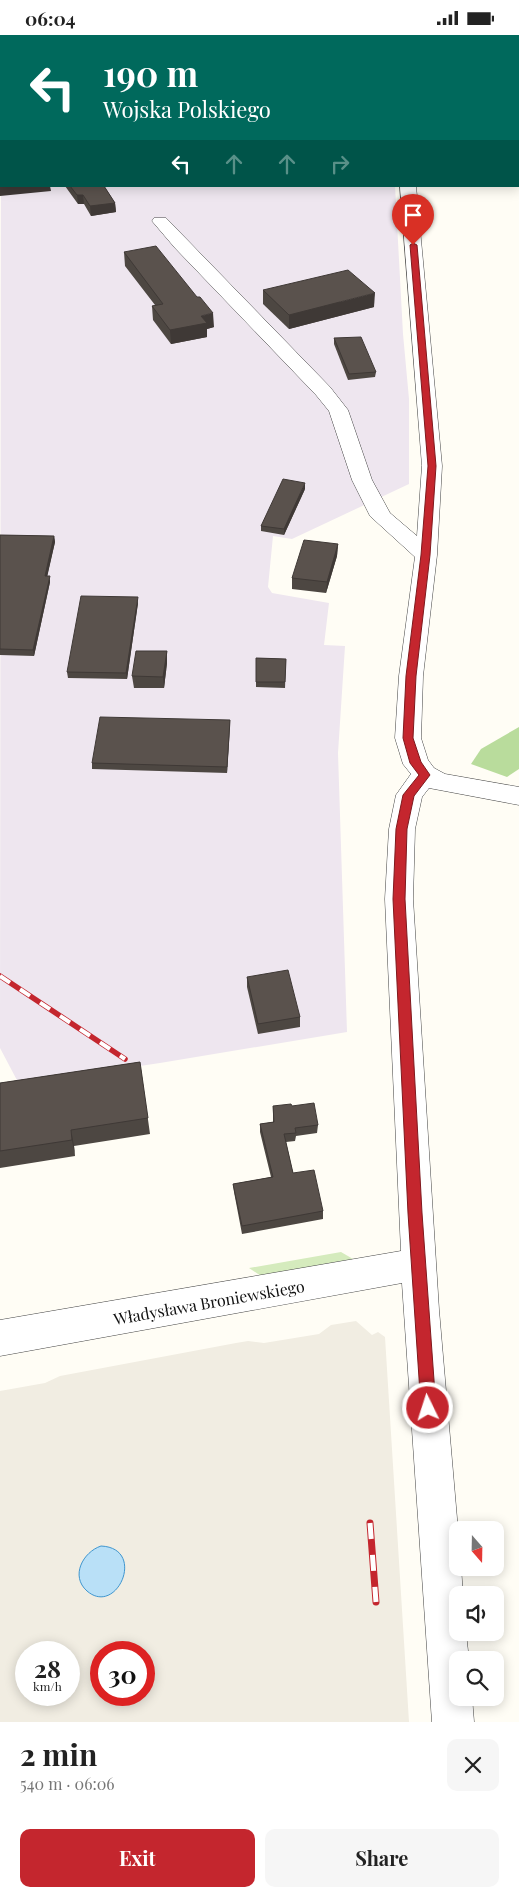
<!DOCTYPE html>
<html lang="en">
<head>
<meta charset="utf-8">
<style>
  :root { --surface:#fff; --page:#f6f6f6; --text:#222; --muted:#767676; --accent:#c4262e }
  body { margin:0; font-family:"Playfair Display",serif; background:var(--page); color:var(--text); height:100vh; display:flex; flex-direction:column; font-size:19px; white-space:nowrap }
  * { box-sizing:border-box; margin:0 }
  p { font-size:16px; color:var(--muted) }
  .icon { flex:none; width:28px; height:28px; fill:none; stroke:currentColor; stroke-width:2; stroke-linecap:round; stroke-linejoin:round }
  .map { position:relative; height:1687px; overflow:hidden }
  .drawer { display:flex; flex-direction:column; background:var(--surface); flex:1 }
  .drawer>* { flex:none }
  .banner { position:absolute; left:0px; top:0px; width:520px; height:152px; box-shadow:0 2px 12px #0003; background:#00695c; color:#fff; overflow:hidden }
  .needle { width:32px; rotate:160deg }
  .fabs { position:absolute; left:449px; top:1486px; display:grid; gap:10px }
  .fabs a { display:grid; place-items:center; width:55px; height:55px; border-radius:10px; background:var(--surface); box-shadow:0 2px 12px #0003; font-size:25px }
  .speed { position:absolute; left:15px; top:1606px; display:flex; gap:10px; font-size:25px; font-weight:700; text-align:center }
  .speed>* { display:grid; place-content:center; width:65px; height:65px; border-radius:50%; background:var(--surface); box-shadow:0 2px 12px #0003; line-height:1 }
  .speed small { font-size:12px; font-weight:400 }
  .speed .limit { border:8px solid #d22; background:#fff; color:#111 }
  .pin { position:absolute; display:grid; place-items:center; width:42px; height:42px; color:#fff; margin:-51px -21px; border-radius:50% 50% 50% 0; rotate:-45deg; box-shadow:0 0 5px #0007 }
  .pin .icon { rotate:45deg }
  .me { position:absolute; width:55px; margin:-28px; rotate:356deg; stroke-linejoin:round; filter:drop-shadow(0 0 4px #0008) }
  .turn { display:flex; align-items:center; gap:18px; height:105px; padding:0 20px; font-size:22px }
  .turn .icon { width:65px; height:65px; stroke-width:2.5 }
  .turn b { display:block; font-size:35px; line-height:42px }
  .lanes { display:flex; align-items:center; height:48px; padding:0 20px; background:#0003; justify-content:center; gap:25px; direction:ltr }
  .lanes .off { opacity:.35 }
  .round { display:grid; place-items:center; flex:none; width:52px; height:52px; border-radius:10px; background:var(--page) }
  .summary { display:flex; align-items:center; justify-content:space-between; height:85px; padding:0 20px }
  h1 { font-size:30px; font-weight:700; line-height:38px }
  .cta { display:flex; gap:10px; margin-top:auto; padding:10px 20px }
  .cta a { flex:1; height:58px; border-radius:10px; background:var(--accent); color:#fff; font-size:20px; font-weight:700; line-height:58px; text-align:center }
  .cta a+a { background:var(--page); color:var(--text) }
  .status { display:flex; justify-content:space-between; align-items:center; height:35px; padding:0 25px; background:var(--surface); direction:ltr }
  .status svg { height:14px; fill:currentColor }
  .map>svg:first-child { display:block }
  .industrial { fill:#eee6ef }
  .green { fill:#d5ebbd }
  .forest { fill:#b9dc9c }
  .plaza { fill:#f1ede2; fill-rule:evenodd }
  .water { fill:#b9e0f7; stroke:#3f96cf }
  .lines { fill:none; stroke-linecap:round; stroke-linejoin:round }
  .minor-casing { stroke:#444; stroke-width:1 }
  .minor { fill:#fff; fill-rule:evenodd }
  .rail-far1-casing { stroke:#c4262e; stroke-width:5.5 }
  .rail-casing { stroke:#c4262e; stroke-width:7 }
  .rail-far1 { stroke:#fff; stroke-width:4; stroke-dasharray:12; stroke-linecap:butt }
  .rail { stroke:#fff; stroke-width:5; stroke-dasharray:16; stroke-linecap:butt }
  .wall { fill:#4d4742 }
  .shaded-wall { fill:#3f3936 }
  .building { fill:#5a524d; stroke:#3f3936 }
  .route { fill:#c4262e; stroke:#7f191e }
  .labels { text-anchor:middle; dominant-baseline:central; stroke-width:5; stroke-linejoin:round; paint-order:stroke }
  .near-street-label { font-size:16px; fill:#111; stroke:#fff }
</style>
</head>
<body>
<div class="status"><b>06:04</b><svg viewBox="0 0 49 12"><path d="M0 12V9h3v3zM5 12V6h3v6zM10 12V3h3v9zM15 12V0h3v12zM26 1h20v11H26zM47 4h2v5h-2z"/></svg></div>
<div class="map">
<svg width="519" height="1687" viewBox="0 0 519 1687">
  <rect width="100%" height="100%" fill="#fffdf5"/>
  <!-- industrial -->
  <g class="industrial">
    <polygon points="19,0 375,0 376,1 18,1"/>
    <polygon points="1,21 1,151 395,151 403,299 409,364 409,449 292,504 273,501 268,552 272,558 329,568 324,610 345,611 338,718 347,997 160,1028 19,1049 0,1013"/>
  </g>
  <!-- green -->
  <polygon class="green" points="341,1217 353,1224 261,1241 249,1233"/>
  <!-- forest -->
  <polygon class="forest" points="519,692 519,734 507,742 471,729 481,714"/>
  <!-- plaza -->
  <path class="plaza" d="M356 1286 372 1300 378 1297 385 1302 409 1687H0V1356L45 1348 60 1341 236 1308 248 1306 264 1308 319 1299 331 1290ZM26 1618H69V1660H26ZM101 1618H144V1660H101Z"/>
  <!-- water -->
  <path class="water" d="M101 1511C147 1513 117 1582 87 1556 70 1541 83 1517 101 1511Z"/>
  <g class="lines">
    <defs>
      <g id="minor">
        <polygon points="385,0 398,0 398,1 386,1"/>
        <polygon points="400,151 416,151 442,431 437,520 423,641 421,703 428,725 434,733 445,739 519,752 519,770 429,753 422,762 415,794 413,864 439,1275 458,1495 458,1532 461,1532 463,1560 458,1560 458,1598 466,1598 469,1625 458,1625 458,1662 472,1662 474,1687 432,1687 402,1248 0,1321 0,1285 401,1216 385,864 389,794 396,760 411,739 403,729 395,703 399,641 415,522 370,481 352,445 329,376 316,360 175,213 152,186 154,183 166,183 330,352 348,375 372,445 390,478 417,501 422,431"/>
      </g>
    </defs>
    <!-- minor casing -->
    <use href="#minor" class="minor-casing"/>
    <!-- minor -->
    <use href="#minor" class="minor"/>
    <defs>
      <polyline id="rail-far1" points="0,941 125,1024"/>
      <polyline id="rail" points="370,1488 376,1567"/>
    </defs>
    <!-- rail-far1 casing -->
    <use href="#rail-far1" class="rail-far1-casing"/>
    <!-- rail casing -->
    <use href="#rail" class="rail-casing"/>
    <!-- rail-far1 -->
    <use href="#rail-far1" class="rail-far1"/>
    <!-- rail -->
    <use href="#rail" class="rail"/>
  </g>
  <!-- wall -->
  <g class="wall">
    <polygon points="65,151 104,151 115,168 116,177 91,181 84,169 78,169"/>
    <polygon points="124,217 214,292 207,294 207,302 171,309 153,285 152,271 155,270 125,231"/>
    <polygon points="263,255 374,272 289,294 263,269"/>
    <polygon points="334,303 376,337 375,342 348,345 334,309"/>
    <polygon points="305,454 284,500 261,496 261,491"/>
    <polygon points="0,500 54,501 55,507 47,541 50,547 34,621 0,620"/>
    <polygon points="338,509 337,521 326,558 292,554 292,543"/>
    <polygon points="138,568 127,644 68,643 67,637"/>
    <polygon points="167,616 167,628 164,653 134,653 132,641"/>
    <polygon points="256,623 286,624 285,653 256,652"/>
    <polygon points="230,685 227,738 92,734 92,728"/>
    <polygon points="247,942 300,982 300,992 258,999 247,952"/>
    <polygon points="140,1027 150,1099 74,1111 75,1121 0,1133 0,1048"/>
    <polygon points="273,1071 292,1071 318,1090 317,1098 296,1101 295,1106 286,1107 293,1138 323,1176 323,1184 242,1199 234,1157 233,1149 271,1142 260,1097 260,1089 273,1087"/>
  </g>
  <!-- shaded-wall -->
  <g class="shaded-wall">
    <rect x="101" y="0" width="21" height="1"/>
    <polygon points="8,151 50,151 51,156 0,161 0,152"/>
    <polygon points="77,160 83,160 84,169 78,169"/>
    <polygon points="115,168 116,177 91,181 90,171"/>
    <polygon points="375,258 374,272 289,294 289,280"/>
    <polygon points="213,278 214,292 207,294 207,302 171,309 170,295 201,281"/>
    <polygon points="305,448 305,454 284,500 284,494"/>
    <polygon points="54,501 55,507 46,547 45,541"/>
    <polygon points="338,509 337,521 326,558 327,547"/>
    <polygon points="50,541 50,547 34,621 33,615"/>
    <polygon points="138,562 138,568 127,644 126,638"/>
    <polygon points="167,616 167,628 164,653 163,642"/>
    <polygon points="230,685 230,691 227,738 227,732"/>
    <polygon points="71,1095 74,1111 75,1121 72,1105"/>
  </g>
  <!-- building -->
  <g class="building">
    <polygon points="70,0 102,0 102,1 71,1"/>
    <polygon points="0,26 1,26 1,151 8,151 0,152"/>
    <polygon points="70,151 104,151 115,168 90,171 83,160 77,160"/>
    <polygon points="156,211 197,262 200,262 213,278 201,281 207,288 170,295 152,271 163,269 124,217"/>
    <polygon points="348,235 375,258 289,280 263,255"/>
    <polygon points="361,302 376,337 349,339 334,303"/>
    <polygon points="283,444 305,448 284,494 261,491"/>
    <polygon points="0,500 54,501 45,541 50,541 33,615 0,614"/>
    <polygon points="304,505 338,509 327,547 292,543"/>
    <polygon points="81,561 138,562 126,638 67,637"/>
    <polygon points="136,616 167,616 163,642 132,641"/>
    <polygon points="256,623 286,624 285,647 256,647"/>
    <polygon points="100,682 230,685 227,732 92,728"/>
    <polygon points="288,935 300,982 258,989 247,942"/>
    <polygon points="140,1027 148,1083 71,1095 72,1105 0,1116 0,1048"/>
    <polygon points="314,1068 318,1090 295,1093 296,1098 284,1099 293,1138 314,1135 323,1176 242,1191 233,1149 273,1142 260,1089 274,1087 273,1071 291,1069 292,1071"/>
  </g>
  <!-- route -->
  <polygon class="route" points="413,208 417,210 436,431 430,520 416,641 413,703 421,727 430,740 414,761 407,794 405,864 422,1178 436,1373 434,1378 428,1380 423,1378 421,1373 408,1178 393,864 396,794 403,760 419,740 410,728 403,703 406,641 421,520 428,431 410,210"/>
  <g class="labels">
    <!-- near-street labels -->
    <g class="near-street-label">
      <text transform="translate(209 1267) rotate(-10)">Władysława Broniewskiego</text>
    </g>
  </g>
</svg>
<div class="fabs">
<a><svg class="needle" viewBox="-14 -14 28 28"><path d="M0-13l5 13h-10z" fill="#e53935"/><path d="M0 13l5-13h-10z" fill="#767676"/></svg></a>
<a><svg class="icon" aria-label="sound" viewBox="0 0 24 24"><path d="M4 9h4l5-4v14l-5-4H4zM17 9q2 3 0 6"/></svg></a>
<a><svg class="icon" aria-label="search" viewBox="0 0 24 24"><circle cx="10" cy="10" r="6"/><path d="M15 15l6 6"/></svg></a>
</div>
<div class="speed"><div>28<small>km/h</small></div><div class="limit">30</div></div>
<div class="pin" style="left:413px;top:210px;background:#d93025"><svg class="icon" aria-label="arrive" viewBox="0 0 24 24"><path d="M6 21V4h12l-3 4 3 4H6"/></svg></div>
<svg class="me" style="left:428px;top:1373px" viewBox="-20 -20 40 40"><circle r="17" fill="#c4262e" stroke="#fff" stroke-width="3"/><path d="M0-11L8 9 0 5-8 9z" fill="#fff"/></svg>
<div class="banner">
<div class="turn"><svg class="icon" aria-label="left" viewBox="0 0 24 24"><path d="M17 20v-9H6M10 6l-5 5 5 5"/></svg><div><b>190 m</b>Wojska Polskiego</div></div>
<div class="lanes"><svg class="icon" aria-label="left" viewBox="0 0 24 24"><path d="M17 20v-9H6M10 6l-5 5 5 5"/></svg><svg class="icon off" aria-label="ahead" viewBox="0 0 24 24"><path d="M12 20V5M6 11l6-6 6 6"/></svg><svg class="icon off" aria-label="ahead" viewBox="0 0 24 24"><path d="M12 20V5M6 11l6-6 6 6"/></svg><svg class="icon off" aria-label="right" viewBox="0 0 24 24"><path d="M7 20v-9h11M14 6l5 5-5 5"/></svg></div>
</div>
</div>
<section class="drawer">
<div class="summary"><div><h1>2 min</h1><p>540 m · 06:06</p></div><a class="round"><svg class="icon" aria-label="close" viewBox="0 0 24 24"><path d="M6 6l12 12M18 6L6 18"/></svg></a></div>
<div class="cta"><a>Exit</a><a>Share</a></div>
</section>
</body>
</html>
